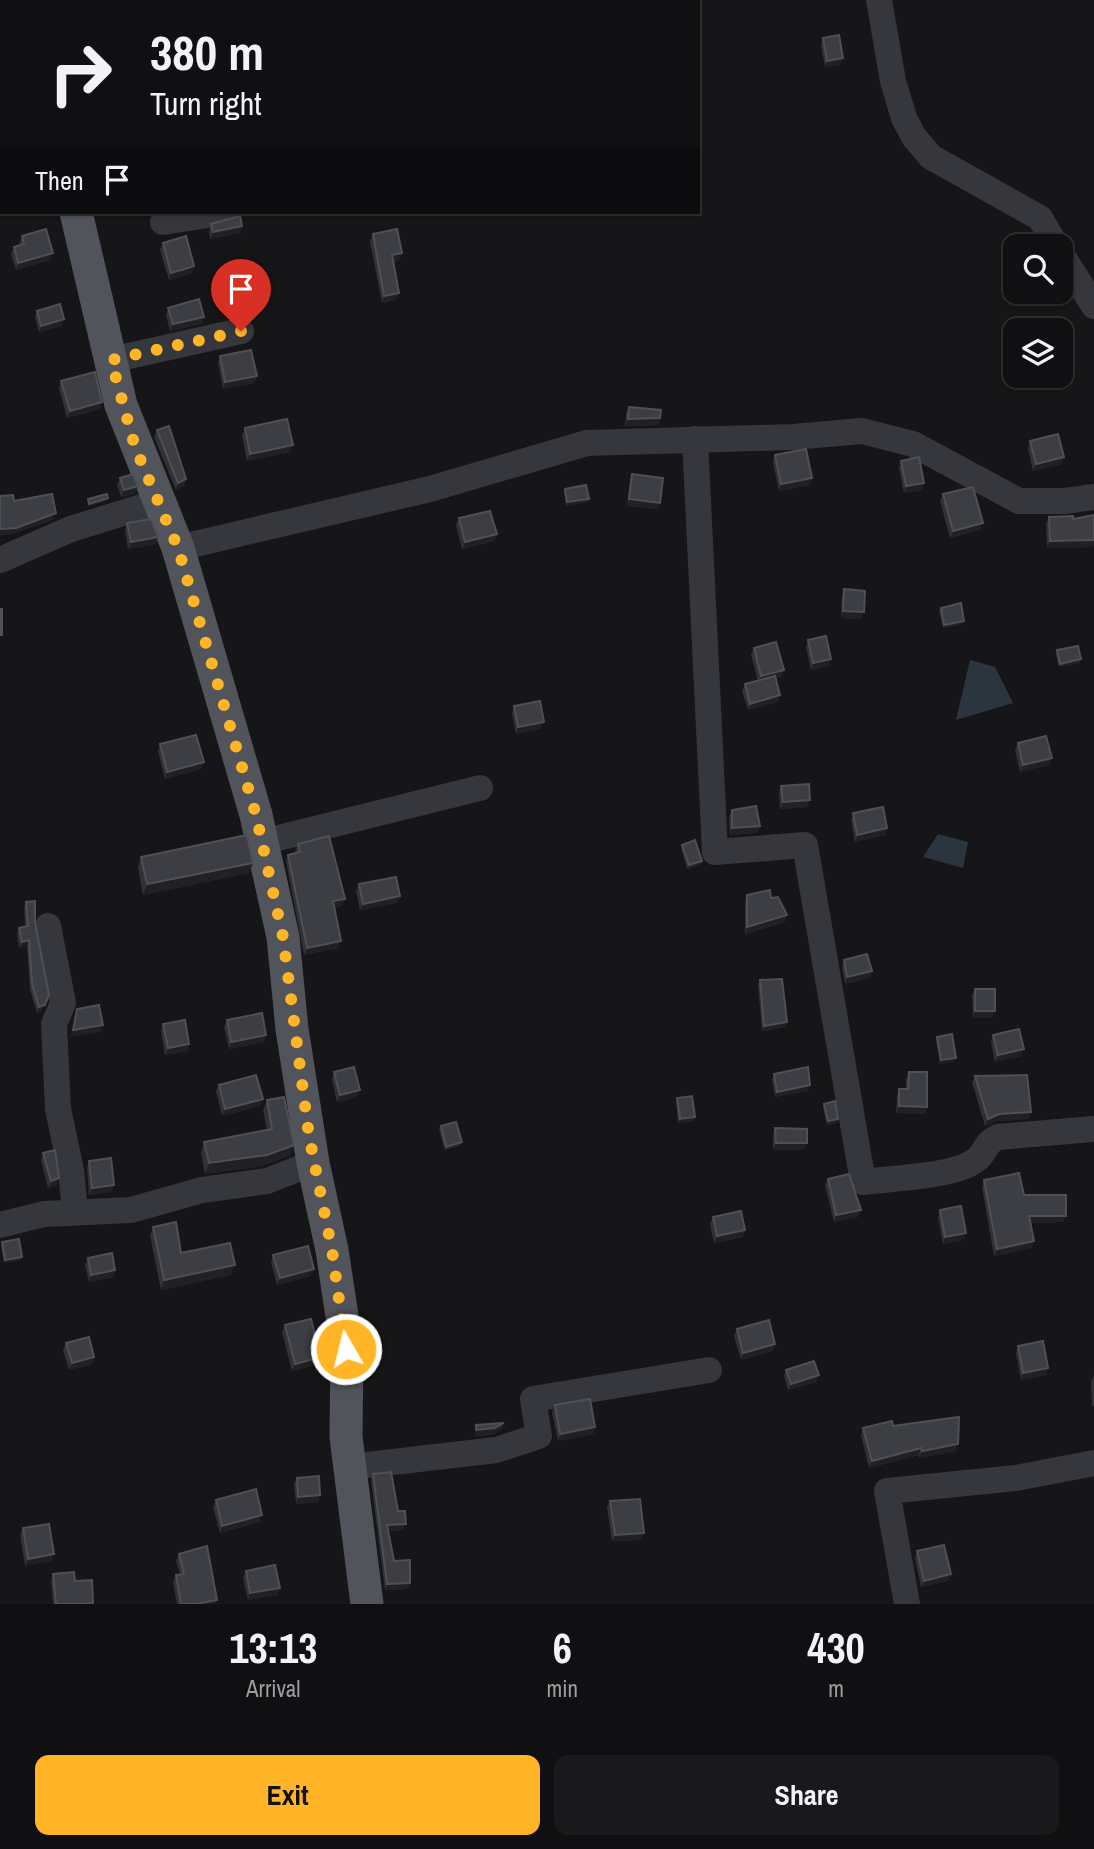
<!DOCTYPE html>
<html lang="en">
<head>
<meta charset="utf-8">
<style>
  :root { --surface:#101012; --page:#19191b; --text:#f1f3f6; --muted:#9c9d9f; --line:#303032; --accent:#ffb526 }
  body { margin:0; font-family:"Archivo Narrow",sans-serif; background:var(--page); color:var(--text); height:100vh; display:flex; flex-direction:column; font-size:26px; white-space:nowrap }
  * { box-sizing:border-box; margin:0 }
  p { font-size:23px; color:var(--muted) }
  .icon { flex:none; width:38px; height:38px; fill:none; stroke:currentColor; stroke-width:2; stroke-linecap:round; stroke-linejoin:round }
  .map { position:relative; height:1604px; overflow:hidden }
  .drawer { display:flex; flex-direction:column; background:var(--surface); flex:1 }
  .drawer>* { flex:none }
  .banner { position:absolute; left:0px; top:0px; width:700px; height:214px; box-shadow:0 2px 5px #0004,0 0 0 2px var(--line); background:#101012; color:var(--text); overflow:hidden }
  .tools { position:absolute; left:1003px; top:234px; display:grid; gap:14px }
  .tools a { display:grid; place-items:center; width:70px; height:70px; border-radius:14px; background:var(--surface); box-shadow:0 2px 5px #0004,0 0 0 2px var(--line); font-size:35px }
  .pin { position:absolute; display:grid; place-items:center; width:60px; height:60px; color:#fff; margin:-72px -30px; border-radius:50% 50% 50% 0; rotate:-45deg; box-shadow:0 0 7px #0007 }
  .pin .icon { rotate:45deg }
  .me { position:absolute; width:77px; margin:-38px; rotate:352deg; stroke-linejoin:round; filter:drop-shadow(0 0 5px #0008) }
  .turn { display:flex; align-items:center; gap:24px; height:147px; padding:0 35px; font-size:32px }
  .turn .icon { width:91px; height:91px; stroke-width:2.5 }
  .turn b { display:block; font-size:49px; line-height:60px }
  .then { display:flex; align-items:center; height:66px; padding:0 35px; background:#0003; gap:14px; font-size:26px }
  .eta { display:flex; justify-content:space-evenly; align-items:center; height:119px; text-align:center }
  .eta b { font-size:42px; font-weight:800; line-height:49px }
  .button { display:flex; gap:14px; margin-top:auto; padding:14px 35px }
  .button a { flex:1; height:80px; border-radius:14px; background:var(--accent); color:#111; font-size:28px; font-weight:800; line-height:80px; text-align:center }
  .button a+a { background:var(--page); color:var(--text) }
  .map>svg:first-child { display:block }
  .water { fill:#2a353d }
  .lines { fill:none; stroke-linecap:round; stroke-linejoin:round }
  .minor { stroke:#36373d; stroke-width:26 }
  .major { stroke:#52545c; stroke-width:33 }
  .wall { fill:#313136 }
  .shaded-wall { fill:#212124 }
  .building { fill:#3d3e44; stroke:#4e5056; stroke-width:2 }
  .route { stroke:#ffb526; stroke-width:12; stroke-dasharray:0 21.6 }
</style>
</head>
<body>
<div class="map">
<svg width="1094" height="1604" viewBox="0 0 1094 1604">
  <rect width="100%" height="100%" fill="#161618"/>
  <!-- water -->
  <g class="water">
    <polygon points="970,660 995,667 1013,703 956,720"/>
    <polygon points="938,834 968,842 963,868 923,857"/>
  </g>
  <g class="lines">
    <!-- minor -->
    <g class="minor">
      <polyline points="338,0 338,2"/>
      <polyline points="879,0 893,81 904,118 914,137 931,157 1040,218 1057,247"/>
      <polyline points="572,2 579,0"/>
      <polyline points="163,222 227,212"/>
      <polyline points="1060,252 1094,306"/>
      <polyline points="111,360 241,331"/>
      <path d="M695 439 715 852 805 845 863 1182C892 1178 954 1177 976 1160 987 1152 983 1144 998 1137L1094 1129"/>
      <polyline points="178,548 430,489 587,443 793,437 862,431 913,444 1019,501 1065,501 1094,497"/>
      <polyline points="0,560 71,529 158,502"/>
      <polyline points="262,842 480,788"/>
      <polyline points="48,926 63,1003 54,1024 58,1109 71,1170 75,1212"/>
      <polyline points="0,1225 44,1214 131,1210 202,1190 267,1181 313,1163"/>
      <polyline points="350,1467 496,1450 539,1436 533,1399 709,1370"/>
      <polyline points="907,1604 887,1491 1016,1478 1094,1463"/>
    </g>
    <!-- major -->
    <g class="major">
      <polyline points="29,0 30,2"/>
      <polyline points="76,212 121,405 178,548 256,815 283,937 292,1029 313,1163 332,1250 347,1349 346,1437 367,1604"/>
    </g>
  </g>
  <!-- wall -->
  <g class="wall">
    <polygon points="823,38 840,65 825,67 821,45"/>
    <polygon points="2,56 2,86 1,86 0,82 0,57"/>
    <polygon points="211,224 242,226 240,233 210,239 209,231"/>
    <polygon points="373,234 402,253 399,260 393,262 396,300 382,303 370,241"/>
    <polygon points="22,236 50,260 16,270 11,254 14,247 20,246 19,243"/>
    <polygon points="163,243 192,273 169,280 160,250"/>
    <polygon points="168,308 204,317 201,324 170,331 166,315"/>
    <polygon points="37,311 62,326 39,332 35,317"/>
    <polygon points="220,356 257,376 254,383 223,389 218,363"/>
    <polygon points="61,381 100,409 67,418 59,388"/>
    <polygon points="629,407 660,418 658,425 625,426 626,414"/>
    <polygon points="245,428 293,445 290,452 247,461 242,435"/>
    <polygon points="157,430 184,486 176,490 154,437"/>
    <polygon points="1030,441 1064,457 1061,464 1033,471 1028,448"/>
    <polygon points="775,455 812,478 809,485 779,491 773,462"/>
    <polygon points="901,461 924,483 922,490 904,493 899,468"/>
    <polygon points="632,474 660,503 658,509 627,506 630,481"/>
    <polygon points="120,478 135,493 121,497 117,485"/>
    <polygon points="565,489 589,499 587,502 566,506 564,492"/>
    <polygon points="943,494 980,530 950,538 940,501"/>
    <polygon points="1049,517 1073,519 1090,547 1047,548 1046,524"/>
    <polygon points="459,518 497,534 494,541 462,549 456,525"/>
    <polygon points="127,523 156,544 128,549 125,530"/>
    <polygon points="844,589 861,619 841,618 842,596"/>
    <polygon points="941,608 963,624 943,628 939,611"/>
    <polygon points="808,640 829,666 811,670 806,647"/>
    <polygon points="754,648 784,670 781,677 776,678 778,702 748,710 742,691 745,684 758,681 751,655"/>
    <polygon points="1057,650 1080,663 1059,667 1056,654"/>
    <polygon points="514,706 541,729 516,734 512,713"/>
    <polygon points="1018,743 1049,765 1020,772 1015,750"/>
    <polygon points="160,744 204,762 201,769 165,779 158,751"/>
    <polygon points="781,786 808,807 780,809 779,793"/>
    <polygon points="732,810 760,826 757,833 730,835 729,817"/>
    <polygon points="853,813 887,828 885,835 855,842 851,820"/>
    <polygon points="298,844 345,899 342,906 334,908 338,948 304,955 286,861 288,855 296,853 295,851"/>
    <polygon points="682,845 702,861 701,865 687,869 681,848"/>
    <polygon points="141,857 249,873 143,895 138,867"/>
    <polygon points="359,884 400,896 397,903 360,910 356,891"/>
    <polygon points="747,895 771,898 785,922 745,934 745,901"/>
    <polygon points="26,902 35,923 42,1011 37,1013 30,990 27,946 19,948 17,934 19,928 25,926 24,908"/>
    <polygon points="844,960 872,971 869,978 845,984 842,967"/>
    <polygon points="760,980 785,1027 762,1031 758,985"/>
    <polygon points="975,989 993,1018 973,1018 972,996"/>
    <polygon points="227,1020 264,1042 229,1049 224,1027"/>
    <polygon points="163,1024 189,1044 187,1051 165,1055 161,1031"/>
    <polygon points="993,1035 1021,1056 995,1062 991,1042"/>
    <polygon points="937,1037 956,1058 954,1061 940,1064 936,1040"/>
    <polygon points="334,1072 357,1097 337,1102 332,1079"/>
    <polygon points="909,1072 927,1107 925,1114 896,1113 897,1096 899,1089 906,1089 906,1079"/>
    <polygon points="774,1074 810,1085 808,1091 775,1097 772,1080"/>
    <polygon points="975,1076 1031,1112 1028,1119 997,1121 985,1126 972,1082"/>
    <polygon points="219,1085 263,1099 260,1106 222,1116 216,1091"/>
    <polygon points="677,1098 695,1117 694,1121 678,1123 676,1101"/>
    <polygon points="267,1100 294,1145 290,1155 263,1166 205,1174 201,1153 204,1142 267,1130 263,1110"/>
    <polygon points="824,1104 838,1119 837,1123 827,1125 823,1107"/>
    <polygon points="441,1126 462,1142 460,1146 445,1150 439,1130"/>
    <polygon points="775,1128 804,1150 773,1150 773,1135"/>
    <polygon points="43,1153 57,1185 48,1188 41,1160"/>
    <polygon points="89,1161 114,1185 111,1192 89,1195 87,1168"/>
    <polygon points="828,1179 858,1217 834,1222 825,1185"/>
    <polygon points="984,1180 1024,1195 1066,1216 1063,1222 1030,1223 1032,1248 994,1256 982,1187"/>
    <polygon points="940,1210 966,1233 963,1240 943,1244 938,1217"/>
    <polygon points="713,1217 743,1237 714,1243 710,1224"/>
    <polygon points="153,1227 181,1253 231,1275 161,1290 150,1236"/>
    <polygon points="2,1242 21,1260 4,1263 1,1245"/>
    <polygon points="273,1255 311,1276 277,1285 271,1262"/>
    <polygon points="88,1258 115,1270 113,1277 89,1282 85,1265"/>
    <polygon points="285,1325 321,1357 319,1364 292,1371 282,1332"/>
    <polygon points="737,1329 773,1351 741,1360 734,1336"/>
    <polygon points="66,1343 94,1357 92,1364 69,1370 63,1350"/>
    <polygon points="1018,1346 1046,1375 1021,1380 1016,1353"/>
    <polygon points="786,1370 816,1382 788,1390 784,1376"/>
    <polygon points="1094,1375 1094,1406 1092,1406 1091,1382"/>
    <polygon points="555,1405 595,1427 593,1434 558,1441 552,1412"/>
    <polygon points="893,1426 958,1444 955,1451 919,1458 919,1455 869,1468 861,1435 863,1428"/>
    <polygon points="373,1474 398,1511 403,1530 388,1531 394,1561 410,1583 408,1589 385,1590 371,1480"/>
    <polygon points="297,1478 318,1502 296,1504 294,1484"/>
    <polygon points="216,1500 260,1522 220,1533 213,1507"/>
    <polygon points="610,1501 641,1540 612,1541 607,1507"/>
    <polygon points="23,1528 51,1561 25,1565 20,1535"/>
    <polygon points="917,1551 948,1581 921,1587 915,1558"/>
    <polygon points="179,1554 215,1604 177,1604 173,1582 176,1575 180,1574 176,1561"/>
    <polygon points="246,1571 280,1588 277,1595 248,1600 243,1578"/>
    <polygon points="53,1574 75,1581 93,1604 53,1604 51,1581"/>
  </g>
  <!-- shaded-wall -->
  <g class="shaded-wall">
    <polygon points="843,58 840,65 825,67 827,61"/>
    <polygon points="242,226 240,233 210,239 213,232"/>
    <polygon points="53,253 50,260 16,270 18,263"/>
    <polygon points="402,253 399,260 389,262 392,255"/>
    <polygon points="194,266 192,273 169,280 171,273"/>
    <polygon points="399,293 396,300 382,303 384,296"/>
    <polygon points="204,317 201,324 170,331 173,324"/>
    <polygon points="64,319 62,326 39,332 41,326"/>
    <polygon points="257,376 254,383 223,389 225,382"/>
    <polygon points="102,402 100,409 67,418 70,411"/>
    <polygon points="660,418 658,425 625,426 628,419"/>
    <polygon points="293,445 290,452 247,461 250,454"/>
    <polygon points="1064,457 1061,464 1033,471 1036,464"/>
    <polygon points="812,478 809,485 779,491 781,484"/>
    <polygon points="186,479 184,486 176,490 178,483"/>
    <polygon points="924,483 922,490 904,493 906,486"/>
    <polygon points="138,486 135,493 121,497 124,490"/>
    <polygon points="108,498 107,501 88,507 89,504"/>
    <polygon points="589,499 587,502 566,506 567,502"/>
    <polygon points="629,499 660,503 658,509 627,506"/>
    <polygon points="56,513 53,520 13,534 0,536 0,529"/>
    <polygon points="983,523 980,530 950,538 953,531"/>
    <polygon points="497,534 494,541 462,549 465,542"/>
    <polygon points="158,537 156,544 128,549 131,542"/>
    <polygon points="1094,540 1094,546 1090,547 1047,548 1050,541"/>
    <polygon points="843,611 864,612 861,619 841,618"/>
    <polygon points="964,621 963,624 943,628 944,625"/>
    <polygon points="831,659 829,666 811,670 813,663"/>
    <polygon points="1081,659 1080,663 1059,667 1060,664"/>
    <polygon points="784,670 781,677 759,683 761,676"/>
    <polygon points="780,695 778,702 748,710 750,704"/>
    <polygon points="544,722 541,729 516,734 518,727"/>
    <polygon points="1052,758 1049,765 1020,772 1023,765"/>
    <polygon points="204,762 201,769 165,779 167,772"/>
    <polygon points="810,800 808,807 780,809 783,802"/>
    <polygon points="760,826 757,833 730,835 732,828"/>
    <polygon points="887,828 885,835 855,842 857,835"/>
    <polygon points="702,861 701,865 687,869 689,865"/>
    <polygon points="253,863 249,873 143,895 147,884"/>
    <polygon points="400,896 397,903 360,910 363,904"/>
    <polygon points="345,899 342,906 331,908 333,901"/>
    <polygon points="787,915 785,922 745,934 747,927"/>
    <polygon points="29,940 27,946 19,948 22,942"/>
    <polygon points="341,941 338,948 304,955 307,948"/>
    <polygon points="872,971 869,978 845,984 847,977"/>
    <polygon points="49,995 42,1011 37,1013 39,1007"/>
    <polygon points="975,1011 995,1011 993,1018 973,1018"/>
    <polygon points="787,1022 785,1027 762,1031 764,1026"/>
    <polygon points="103,1025 100,1032 70,1037 73,1030"/>
    <polygon points="266,1035 264,1042 229,1049 231,1042"/>
    <polygon points="189,1044 187,1051 165,1055 168,1048"/>
    <polygon points="1024,1049 1021,1056 995,1062 998,1055"/>
    <polygon points="956,1058 954,1061 940,1064 941,1060"/>
    <polygon points="810,1085 808,1091 775,1097 777,1092"/>
    <polygon points="360,1090 357,1097 337,1102 340,1095"/>
    <polygon points="263,1099 260,1106 222,1116 225,1109"/>
    <polygon points="899,1106 927,1107 925,1114 896,1113"/>
    <polygon points="1031,1112 1028,1119 997,1121 985,1126 988,1119 999,1114"/>
    <polygon points="695,1117 694,1121 678,1123 680,1119"/>
    <polygon points="838,1119 837,1123 827,1125 828,1121"/>
    <polygon points="462,1142 460,1146 445,1150 446,1147"/>
    <polygon points="776,1143 807,1143 804,1150 773,1150"/>
    <polygon points="294,1145 290,1155 263,1166 205,1174 209,1163"/>
    <polygon points="59,1178 57,1185 48,1188 51,1181"/>
    <polygon points="114,1185 111,1192 89,1195 92,1188"/>
    <polygon points="861,1210 858,1217 834,1222 836,1215"/>
    <polygon points="1029,1216 1066,1216 1063,1222 1026,1223"/>
    <polygon points="745,1230 743,1237 714,1243 717,1236"/>
    <polygon points="966,1233 963,1240 943,1244 945,1237"/>
    <polygon points="1034,1241 1032,1248 994,1256 997,1249"/>
    <polygon points="22,1257 21,1260 4,1263 5,1260"/>
    <polygon points="235,1265 231,1275 161,1290 164,1280"/>
    <polygon points="314,1269 311,1276 277,1285 280,1278"/>
    <polygon points="115,1270 113,1277 89,1282 91,1275"/>
    <polygon points="775,1344 773,1351 741,1360 743,1353"/>
    <polygon points="94,1357 92,1364 69,1370 72,1363"/>
    <polygon points="321,1357 319,1364 292,1371 295,1364"/>
    <polygon points="1048,1368 1046,1375 1021,1380 1023,1373"/>
    <polygon points="819,1375 816,1382 788,1390 791,1384"/>
    <polygon points="504,1423 502,1430 493,1435 474,1437 476,1430"/>
    <polygon points="595,1427 593,1434 558,1441 560,1434"/>
    <polygon points="958,1444 955,1451 919,1458 922,1451"/>
    <polygon points="921,1448 919,1455 869,1468 872,1461"/>
    <polygon points="320,1495 318,1502 296,1504 298,1497"/>
    <polygon points="262,1515 260,1522 220,1533 222,1526"/>
    <polygon points="406,1524 403,1530 385,1531 387,1525"/>
    <polygon points="644,1533 641,1540 612,1541 615,1535"/>
    <polygon points="54,1554 51,1561 25,1565 28,1559"/>
    <polygon points="951,1574 948,1581 921,1587 924,1581"/>
    <polygon points="410,1583 408,1589 385,1590 387,1584"/>
    <polygon points="280,1588 277,1595 248,1600 250,1593"/>
    <polygon points="217,1600 215,1604 196,1604"/>
  </g>
  <!-- building -->
  <g class="building">
    <polygon points="839,35 843,58 827,61 823,38"/>
    <polygon points="2,56 2,73 0,68 0,57"/>
    <polygon points="240,216 242,226 213,232 211,224"/>
    <polygon points="46,229 53,253 18,263 14,247 24,244 22,236"/>
    <polygon points="397,229 402,253 392,255 399,293 384,296 373,234"/>
    <polygon points="186,236 194,266 171,273 163,243"/>
    <polygon points="199,299 204,317 173,324 168,308"/>
    <polygon points="60,304 64,319 41,326 37,311"/>
    <polygon points="251,350 257,376 225,382 220,356"/>
    <polygon points="95,372 102,402 70,411 61,381"/>
    <polygon points="629,407 661,410 660,418 628,419"/>
    <polygon points="287,419 293,445 250,454 245,428"/>
    <polygon points="169,426 186,479 178,483 157,430"/>
    <polygon points="1058,434 1064,457 1036,464 1030,441"/>
    <polygon points="806,449 812,478 781,484 775,455"/>
    <polygon points="919,457 924,483 906,486 901,461"/>
    <polygon points="133,474 138,486 124,490 120,478"/>
    <polygon points="632,474 663,478 660,503 629,499"/>
    <polygon points="586,485 589,499 567,502 565,489"/>
    <polygon points="973,487 983,523 953,531 943,494"/>
    <polygon points="52,494 56,513 16,528 0,529 0,496 13,495 14,501"/>
    <polygon points="107,494 108,498 89,504 88,499"/>
    <polygon points="490,511 497,534 465,542 459,518"/>
    <polygon points="1094,515 1094,540 1050,541 1049,517 1073,516 1073,519"/>
    <polygon points="151,519 158,537 131,542 127,523"/>
    <polygon points="844,589 865,591 864,612 843,611"/>
    <polygon points="961,603 964,621 944,625 941,608"/>
    <rect x="0" y="609" width="2" height="26"/>
    <polygon points="826,636 831,659 813,663 808,640"/>
    <polygon points="776,642 784,670 761,676 754,648"/>
    <polygon points="1078,646 1081,659 1060,664 1057,650"/>
    <polygon points="775,676 780,695 750,704 745,684"/>
    <polygon points="540,701 544,722 518,727 514,706"/>
    <polygon points="196,735 204,762 167,772 160,744"/>
    <polygon points="1046,736 1052,758 1023,765 1018,743"/>
    <polygon points="809,784 810,800 783,802 781,786"/>
    <polygon points="756,806 760,826 732,828 732,810"/>
    <polygon points="883,807 887,828 857,835 853,813"/>
    <polygon points="247,835 253,863 147,884 141,857"/>
    <polygon points="329,836 345,899 333,901 341,941 307,948 288,855 300,852 298,844"/>
    <polygon points="695,840 702,861 689,865 682,845"/>
    <polygon points="396,877 400,896 363,904 359,884"/>
    <polygon points="770,890 771,898 778,897 787,915 747,927 747,895"/>
    <polygon points="35,901 35,923 49,995 45,1005 39,1007 32,984 29,940 22,942 19,928 28,926 26,902"/>
    <polygon points="867,954 872,971 847,977 844,960"/>
    <polygon points="782,979 787,1022 764,1026 760,980"/>
    <rect x="975" y="989" width="20" height="22"/>
    <polygon points="99,1005 103,1025 73,1030 77,1009"/>
    <polygon points="262,1013 266,1035 231,1042 227,1020"/>
    <polygon points="185,1020 189,1044 168,1048 163,1024"/>
    <polygon points="1019,1029 1024,1049 998,1055 993,1035"/>
    <polygon points="952,1034 956,1058 941,1060 937,1037"/>
    <polygon points="354,1067 360,1090 340,1095 334,1072"/>
    <polygon points="808,1067 810,1085 777,1092 774,1074"/>
    <polygon points="909,1072 927,1072 927,1107 899,1106 899,1089 908,1089"/>
    <polygon points="256,1075 263,1099 225,1109 219,1085"/>
    <polygon points="1027,1075 1031,1112 999,1114 988,1119 975,1076"/>
    <polygon points="692,1096 695,1117 680,1119 677,1098"/>
    <polygon points="284,1097 294,1145 267,1155 209,1163 204,1142 272,1129 267,1100"/>
    <polygon points="835,1101 838,1119 828,1121 824,1104"/>
    <polygon points="456,1122 462,1142 446,1147 441,1126"/>
    <polygon points="775,1128 807,1129 807,1143 776,1143"/>
    <polygon points="55,1150 59,1178 51,1181 43,1153"/>
    <polygon points="111,1158 114,1185 92,1188 89,1161"/>
    <polygon points="1019,1173 1024,1195 1066,1195 1066,1216 1029,1216 1034,1241 997,1249 984,1180"/>
    <polygon points="849,1174 861,1210 836,1215 828,1179"/>
    <polygon points="961,1206 966,1233 945,1237 940,1210"/>
    <polygon points="741,1211 745,1230 717,1236 713,1217"/>
    <polygon points="176,1222 181,1253 230,1243 235,1265 164,1280 153,1227"/>
    <polygon points="19,1239 22,1257 5,1260 2,1242"/>
    <polygon points="308,1246 314,1269 280,1278 273,1255"/>
    <polygon points="112,1253 115,1270 91,1275 88,1258"/>
    <polygon points="311,1319 321,1357 295,1364 285,1325"/>
    <polygon points="769,1320 775,1344 743,1353 737,1329"/>
    <polygon points="89,1337 94,1357 72,1363 66,1343"/>
    <polygon points="1043,1341 1048,1368 1023,1373 1018,1346"/>
    <polygon points="814,1361 819,1375 791,1384 786,1370"/>
    <polygon points="590,1399 595,1427 560,1434 555,1405"/>
    <polygon points="959,1417 958,1444 922,1451 921,1448 872,1461 863,1428 892,1421 893,1426"/>
    <polygon points="504,1423 495,1428 476,1430 476,1425"/>
    <polygon points="391,1472 398,1511 405,1511 406,1524 387,1525 394,1561 410,1560 410,1583 387,1584 373,1474"/>
    <polygon points="319,1476 320,1495 298,1497 297,1478"/>
    <polygon points="256,1489 262,1515 222,1526 216,1500"/>
    <polygon points="640,1499 644,1533 615,1535 610,1501"/>
    <polygon points="49,1524 54,1554 28,1559 23,1528"/>
    <polygon points="944,1545 951,1574 924,1581 917,1551"/>
    <polygon points="207,1546 217,1600 196,1604 181,1604 176,1575 184,1574 179,1554"/>
    <polygon points="275,1565 280,1588 250,1593 246,1571"/>
    <polygon points="74,1572 75,1581 92,1580 93,1603 79,1604 56,1604 53,1574"/>
  </g>
  <g class="lines">
    <!-- route -->
    <polyline class="route" points="241,331 111,360 135,447 178,548 256,815 283,937 309,1136 332,1250 346,1349"/>
  </g>
</svg>
<div class="tools">
<a><svg class="icon" aria-label="search" viewBox="0 0 24 24"><circle cx="10" cy="10" r="6"/><path d="M15 15l6 6"/></svg></a>
<a><svg class="icon" aria-label="layers" viewBox="0 0 24 24"><path d="M12 4l9 5-9 5-9-5zM3 14l9 5 9-5"/></svg></a>
</div>
<div class="pin" style="left:241px;top:331px;background:#d93025"><svg class="icon" aria-label="arrive" viewBox="0 0 24 24"><path d="M6 21V4h12l-3 4 3 4H6"/></svg></div>
<svg class="me" style="left:346px;top:1349px" viewBox="-20 -20 40 40"><circle r="17" fill="#ffb526" stroke="#fff" stroke-width="3"/><path d="M0-11L8 9 0 5-8 9z" fill="#fff"/></svg>
<div class="banner">
<div class="turn"><svg class="icon" aria-label="right" viewBox="0 0 24 24"><path d="M7 20v-9h11M14 6l5 5-5 5"/></svg><div><b>380 m</b>Turn right</div></div>
<div class="then">Then<svg class="icon" aria-label="arrive" viewBox="0 0 24 24"><path d="M6 21V4h12l-3 4 3 4H6"/></svg></div>
</div>
</div>
<section class="drawer">
<div class="eta">
<div><b>13:13</b><p>Arrival</p></div>
<div><b>6</b><p>min</p></div>
<div><b>430</b><p>m</p></div>
</div>
<div class="button"><a>Exit</a><a>Share</a></div>
</section>
</body>
</html>
